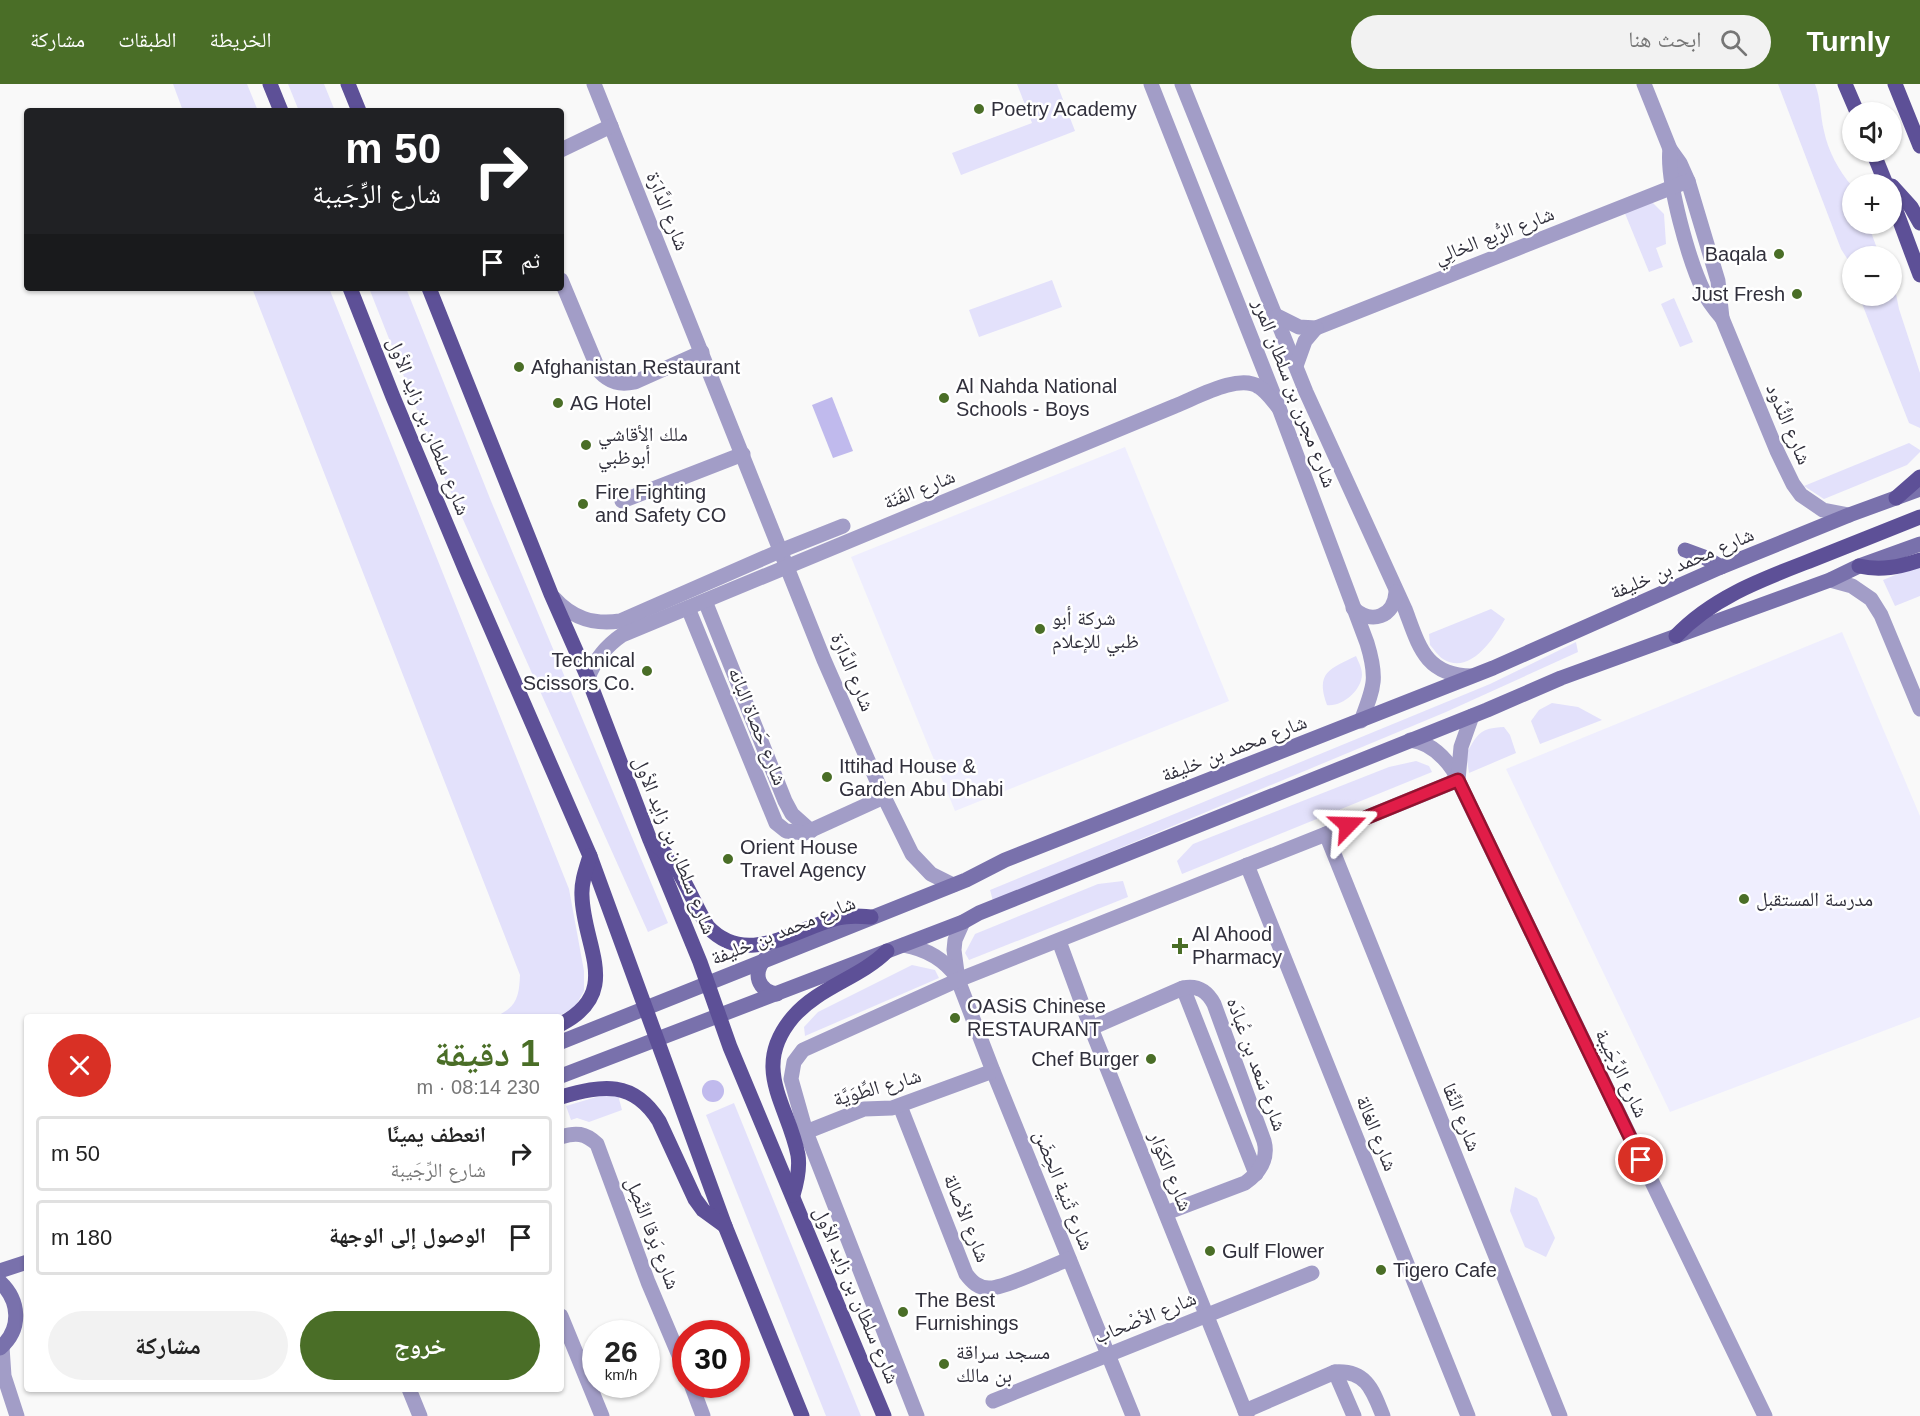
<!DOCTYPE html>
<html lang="ar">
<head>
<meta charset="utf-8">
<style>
  :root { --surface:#fff; --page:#f2f2f2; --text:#222; --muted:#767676; --line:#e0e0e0; --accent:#4a6e27 }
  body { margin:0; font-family:Arial,"Noto Naskh Arabic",sans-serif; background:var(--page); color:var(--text); direction:rtl; height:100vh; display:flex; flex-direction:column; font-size:22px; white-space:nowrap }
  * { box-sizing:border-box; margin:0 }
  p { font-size:20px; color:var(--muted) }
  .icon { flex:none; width:33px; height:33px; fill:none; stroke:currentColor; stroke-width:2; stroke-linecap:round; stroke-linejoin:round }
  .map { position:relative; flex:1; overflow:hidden; direction:ltr }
  .details { position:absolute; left:24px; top:930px; width:540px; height:378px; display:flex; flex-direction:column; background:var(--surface); border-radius:6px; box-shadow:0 2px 4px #0004; direction:rtl }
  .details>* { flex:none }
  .guide { position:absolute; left:24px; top:24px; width:540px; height:183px; border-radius:6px; box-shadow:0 2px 4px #0004; direction:rtl; background:#202124; color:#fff; overflow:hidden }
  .tools { position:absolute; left:1842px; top:18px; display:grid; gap:12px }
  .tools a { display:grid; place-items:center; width:60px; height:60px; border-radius:50%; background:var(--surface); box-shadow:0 2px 4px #0004; font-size:30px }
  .speed { position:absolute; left:582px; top:1236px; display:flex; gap:12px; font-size:30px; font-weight:700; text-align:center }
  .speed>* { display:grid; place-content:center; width:78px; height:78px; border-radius:50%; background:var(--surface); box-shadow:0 2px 4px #0004; line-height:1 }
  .speed small { font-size:15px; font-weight:400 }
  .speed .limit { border:9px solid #d22; background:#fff; color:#111 }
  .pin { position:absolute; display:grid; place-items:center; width:51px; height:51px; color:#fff; margin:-26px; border:3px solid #fff; border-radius:50%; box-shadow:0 2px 6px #0007 }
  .me { position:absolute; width:66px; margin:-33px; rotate:68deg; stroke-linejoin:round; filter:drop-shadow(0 0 4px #0008) }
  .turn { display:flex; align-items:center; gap:21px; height:126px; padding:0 24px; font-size:27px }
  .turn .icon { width:78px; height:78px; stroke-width:2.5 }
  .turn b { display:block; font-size:42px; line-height:51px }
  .then { display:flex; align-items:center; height:57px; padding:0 24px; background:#0003; gap:12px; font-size:22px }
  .round { display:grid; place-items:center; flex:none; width:63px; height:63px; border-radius:32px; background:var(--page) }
  .overview { display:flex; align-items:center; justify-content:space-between; height:102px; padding:0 24px }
  h1 { font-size:36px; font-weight:700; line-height:45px; color:var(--accent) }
  .button { display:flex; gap:12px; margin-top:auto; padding:12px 24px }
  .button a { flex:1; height:69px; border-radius:36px; background:var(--accent); color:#fff; font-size:24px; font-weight:700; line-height:69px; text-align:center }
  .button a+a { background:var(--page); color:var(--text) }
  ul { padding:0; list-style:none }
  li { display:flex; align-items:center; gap:18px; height:75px; margin:0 12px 9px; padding:0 12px; border:3px solid var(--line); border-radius:6px }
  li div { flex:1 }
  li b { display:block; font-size:22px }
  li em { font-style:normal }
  header { display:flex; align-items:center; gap:36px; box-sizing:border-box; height:84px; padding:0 30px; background:var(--accent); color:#fff }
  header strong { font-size:28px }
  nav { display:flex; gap:33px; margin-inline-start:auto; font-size:21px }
  .search { width:420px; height:54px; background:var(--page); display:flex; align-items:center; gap:15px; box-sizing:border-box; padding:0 21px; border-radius:33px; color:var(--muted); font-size:22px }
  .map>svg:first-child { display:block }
  .built { fill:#efeefe }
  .green { fill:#e3e1fb }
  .water { fill:#c0baed }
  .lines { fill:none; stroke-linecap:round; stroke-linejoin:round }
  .street { stroke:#a29dc7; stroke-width:15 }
  .secondary { stroke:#7971ac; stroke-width:15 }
  .primary { stroke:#5d5097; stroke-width:15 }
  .route-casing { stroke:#92132f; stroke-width:15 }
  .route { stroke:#e11d48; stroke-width:10 }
  .poi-dot { fill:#4a6e27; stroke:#fff; stroke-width:2 }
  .labels { text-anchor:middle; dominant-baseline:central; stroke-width:5; stroke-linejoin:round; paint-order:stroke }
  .poi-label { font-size:20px; fill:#31303c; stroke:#fff; text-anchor:start }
  .street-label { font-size:20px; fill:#31303c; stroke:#fff }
</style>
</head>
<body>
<header>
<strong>Turnly</strong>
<div class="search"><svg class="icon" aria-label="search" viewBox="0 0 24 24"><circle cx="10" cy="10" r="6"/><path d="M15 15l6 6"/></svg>ابحث هنا</div>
<nav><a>الخريطة</a><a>الطبقات</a><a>مشاركة</a></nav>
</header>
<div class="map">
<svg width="1920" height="1332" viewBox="0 0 1920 1332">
  <rect width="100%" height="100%" fill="#f9f9f9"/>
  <!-- built -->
  <g class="built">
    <polygon points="1125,363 1229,617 955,727 851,473"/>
    <polygon points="1842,548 1920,732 1920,933 1670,1028 1506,685"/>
  </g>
  <!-- green -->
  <g class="green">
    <polygon points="173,0 247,0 258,27 183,27"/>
    <polygon points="288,0 324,0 335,27 299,27"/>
    <polygon points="1017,0 1057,0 1075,47 961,91 952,69 1032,39"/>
    <path d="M1778 0H1815C1821 15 1820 31 1824 47 1828 67 1839 87 1852 102V140H1868L1878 167 1875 172H1852V176H1848L1841 165Z"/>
    <polygon points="1650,116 1664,130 1666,160 1656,164 1663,183 1649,188 1624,127"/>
    <polygon points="1052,196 1062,223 979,253 969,226"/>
    <polygon points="1892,202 1895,205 1899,225 1920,289 1920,344 1909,339 1859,212 1892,212"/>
    <path d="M252 204H329L569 805 584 887V907L575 923 557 933H495C517 923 519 913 520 891Z"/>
    <polygon points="369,204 406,204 491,417 668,839 648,848 440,384"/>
    <polygon points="1674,214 1693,258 1680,263 1661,220"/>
    <polygon points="1909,359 1920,366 1920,368 1907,381 1824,415 1804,402"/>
    <polygon points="1920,481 1920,512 1895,522 1883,496"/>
    <path d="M1491 525 1505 535C1494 554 1470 592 1443 575 1438 572 1434 565 1430 561L1429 550Z"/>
    <polygon points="1576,558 1578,568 1446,628 993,817 990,806 1490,600"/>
    <path d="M1356 572C1359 579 1362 584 1362 591 1361 607 1342 623 1327 621 1315 588 1330 585 1356 572Z"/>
    <polygon points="1552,619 1578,623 1602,636 1540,660 1531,637 1539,626"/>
    <path d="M1504 643 1510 651 1516 669 1469 689 1466 670C1478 650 1479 644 1504 643Z"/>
    <polygon points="1416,677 1429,682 1432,688 1182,790 1177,777 1193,760 1389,683"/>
    <polygon points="1123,797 1128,813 969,876 965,869 975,850 1098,800"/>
    <polygon points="912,881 935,886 939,894 805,952 804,943 818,928"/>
    <polygon points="603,1011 618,1011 622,1026 589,1038 577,1034 571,1036 566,1022"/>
    <polygon points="734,1019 861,1332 826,1332 706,1031"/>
    <polygon points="1515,1103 1537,1114 1555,1154 1546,1173 1525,1163 1510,1127"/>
  </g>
  <!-- water -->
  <g class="water">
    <polygon points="832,313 853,367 833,374 812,321"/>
    <circle cx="713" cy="1007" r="11"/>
  </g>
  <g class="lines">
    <!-- street -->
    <g class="street">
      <polyline points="594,0 824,576 884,713 912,770 931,790 953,801"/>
      <path d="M1151 0 1279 324 1367 559C1378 595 1374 603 1361 637"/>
      <path d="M1182 0 1306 308 1405 525C1419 562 1425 591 1471 592"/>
      <polyline points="1644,0 1670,65 1680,79 1688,97 1718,197 1722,234"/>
      <path d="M1670 65C1666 97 1689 177 1704 208 1708 218 1715 226 1722 234L1777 367 1793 400 1801 411 1823 426 1849 431"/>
      <polyline points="561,66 611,42"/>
      <path d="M561 196 599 287C610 299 620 301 635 298L702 268"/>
      <polyline points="1277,232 1299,243 1316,244 1688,97"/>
      <polyline points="1296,282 1305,257 1316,244"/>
      <polyline points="622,417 743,370"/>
      <polyline points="1830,496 1852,502 1871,515 1881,531 1920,625"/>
      <path d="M554 514C572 534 593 541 620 537L780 467 843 442"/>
      <polyline points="705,517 785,717 792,730 811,747"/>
      <polyline points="688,524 776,739 786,747 805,749 884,713"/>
      <path d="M1353 524C1371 541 1394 533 1396 508"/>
      <path d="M588 594C595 575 606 562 622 551L1175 322C1196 314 1239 289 1259 303 1267 308 1273 317 1279 324"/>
      <path d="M1410 656C1429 658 1442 670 1453 686L1765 1332"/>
      <polyline points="1458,696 1461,663 1472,632"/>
      <polyline points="1326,750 1560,1332"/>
      <polyline points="1247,781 1468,1332"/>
      <polyline points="963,838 955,856 954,866 958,896 993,987 1133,1332"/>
      <polyline points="1059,857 1091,944 1247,1332"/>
      <path d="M904 861C926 865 944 875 957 893"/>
      <polyline points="1183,904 1256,1090"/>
      <path d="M1091 944 1183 904C1198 901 1207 907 1214 920L1264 1057C1269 1075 1259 1089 1245 1099L1166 1129"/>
      <path d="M900 1022 966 1190C972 1198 978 1204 989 1204 1003 1205 1053 1181 1069 1175"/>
      <polyline points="806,1048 864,1025 892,1024 993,987"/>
      <path d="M561 1053C576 1048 585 1049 597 1060L648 1198 686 1288"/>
      <polyline points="561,1232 602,1332"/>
      <polyline points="2,1263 4,1292 17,1332"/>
      <polyline points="1335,1288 1354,1332"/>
      <polyline points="691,1300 703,1332"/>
      <polyline points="409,1305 420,1332"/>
      <polyline points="993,1317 1312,1189"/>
      <path d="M1245 1327 1335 1288C1367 1286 1373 1307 1383 1332"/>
      <polyline points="917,1332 806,1048 791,995 794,978 803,966 958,896 1326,750 1458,696"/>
    </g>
    <!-- secondary -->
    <g class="secondary">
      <polyline points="1685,466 1704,473 1721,483"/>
      <path d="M765 875C752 889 758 907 777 910"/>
      <polyline points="561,958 966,796 1005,776 1493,584 1721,483 1849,431 1920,405"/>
      <polyline points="561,992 963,838 979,829 1487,626 1561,594 1830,496 1859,482 1920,460"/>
      <polyline points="0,1187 27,1178"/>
      <path d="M0 1198C20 1217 22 1245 0 1264"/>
    </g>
    <!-- primary -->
    <g class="primary">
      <polyline points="270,0 281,27"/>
      <polyline points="348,0 359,27"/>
      <polyline points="1845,0 1857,28"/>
      <polyline points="1895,0 1920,62"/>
      <polyline points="1873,68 1886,100"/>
      <polyline points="1892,102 1911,123 1920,139"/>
      <polyline points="1892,116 1920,191"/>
      <polyline points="350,204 393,313 466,487 590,772 725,1142 802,1332"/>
      <polyline points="429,204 551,510 588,594 650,756 700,878 730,963 884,1332"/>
      <polyline points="1896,414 1920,393"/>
      <path d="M1859 482C1881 487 1899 483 1920 476"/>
      <path d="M1676 552C1713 513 1763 495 1812 476 1848 462 1884 447 1920 433"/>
      <path d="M654 759C681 780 690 814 708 843 747 884 794 845 838 834 849 831 860 832 871 833"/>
      <path d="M561 940C623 908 583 862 582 812 581 798 586 785 590 772"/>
      <path d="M561 1013C603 1001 633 996 659 1037L695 1115 703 1126 725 1142"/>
      <path d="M793 1111C797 1098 800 1084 798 1071 788 1020 750 984 793 933 819 903 860 894 887 867"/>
    </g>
  </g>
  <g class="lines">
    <defs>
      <polyline id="route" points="1348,741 1458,696 1641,1076"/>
    </defs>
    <!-- route casing -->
    <use href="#route" class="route-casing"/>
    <!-- route -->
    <use href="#route" class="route"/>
  </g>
  <!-- markers -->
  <g class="poi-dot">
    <circle cx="979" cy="25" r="6"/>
    <circle cx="1779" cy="170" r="6"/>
    <circle cx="1797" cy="210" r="6"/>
    <circle cx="519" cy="283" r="6"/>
    <circle cx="944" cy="314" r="6"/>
    <circle cx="558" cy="319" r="6"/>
    <circle cx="586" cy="361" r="6"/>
    <circle cx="583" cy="420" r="6"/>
    <circle cx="1040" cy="545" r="6"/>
    <circle cx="647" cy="587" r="6"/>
    <circle cx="827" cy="693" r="6"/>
    <circle cx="728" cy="775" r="6"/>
    <circle cx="1744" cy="815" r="6"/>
    <path d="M1177 853h6v6h6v6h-6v6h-6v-6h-6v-6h6z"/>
    <circle cx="955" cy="934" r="6"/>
    <circle cx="1151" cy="975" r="6"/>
    <circle cx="1210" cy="1167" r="6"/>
    <circle cx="1381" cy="1186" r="6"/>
    <circle cx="903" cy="1228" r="6"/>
    <circle cx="944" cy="1280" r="6"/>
  </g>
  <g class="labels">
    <!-- poi labels -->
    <g class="poi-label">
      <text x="991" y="25">Poetry Academy</text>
      <text x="1767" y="170" text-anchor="end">Baqala</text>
      <text x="1785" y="210" text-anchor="end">Just Fresh</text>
      <text x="531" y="283">Afghanistan Restaurant</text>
      <text x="956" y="302">Al Nahda National<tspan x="956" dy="23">Schools - Boys</tspan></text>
      <text x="570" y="319">AG Hotel</text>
      <text x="598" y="350">ملك الأقاشي<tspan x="598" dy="23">أبوظبي</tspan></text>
      <text x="595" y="408">Fire Fighting<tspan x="595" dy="23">and Safety CO</tspan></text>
      <text x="1052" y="534">شركة أبو<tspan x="1052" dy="23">ظبي للإعلام</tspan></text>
      <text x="635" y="576" text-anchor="end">Technical<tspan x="635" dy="23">Scissors Co.</tspan></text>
      <text x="839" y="682">Ittihad House &amp;<tspan x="839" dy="23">Garden Abu Dhabi</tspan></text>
      <text x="740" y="763">Orient House<tspan x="740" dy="23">Travel Agency</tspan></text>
      <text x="1756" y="815">مدرسة المستقبل</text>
      <text x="1192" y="850">Al Ahood<tspan x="1192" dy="23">Pharmacy</tspan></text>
      <text x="967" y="922">OASiS Chinese<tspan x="967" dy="23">RESTAURANT</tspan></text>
      <text x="1139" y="975" text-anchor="end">Chef Burger</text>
      <text x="1222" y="1167">Gulf Flower</text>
      <text x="1393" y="1186">Tigero Cafe</text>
      <text x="915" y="1216">The Best<tspan x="915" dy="23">Furnishings</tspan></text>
      <text x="956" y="1268">مسجد سراقة<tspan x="956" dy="23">بن مالك</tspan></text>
    </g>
    <!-- street labels -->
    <g class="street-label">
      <text transform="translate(668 127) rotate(68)">شارع الدَّارَة</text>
      <text transform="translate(1494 151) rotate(-21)">شارع الرُّبع الخالِي</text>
      <text transform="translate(1295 309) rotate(69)">شارع مجرن بن سلطان المرر</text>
      <text transform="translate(1789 340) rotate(67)">شارع النُّدُود</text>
      <text transform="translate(429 342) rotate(68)">شارع سلطان بن زايد الأول</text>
      <text transform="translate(919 405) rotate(-22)">شارع الفَنّة</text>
      <text transform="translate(1682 479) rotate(-23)">شارع محمد بن خليفة</text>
      <text transform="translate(853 588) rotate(67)">شارع الدَّارَة</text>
      <text transform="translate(758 642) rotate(68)">شارع حَصاة البانه</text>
      <text transform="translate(1234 664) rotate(-21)">شارع محمد بن خليفة</text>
      <text transform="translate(675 761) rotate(68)">شارع سلطان بن زايد الأول</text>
      <text transform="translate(783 846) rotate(-22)">شارع محمد بن خليفة</text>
      <text transform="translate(1257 980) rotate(70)">شارع سَعد بن عُبادَه</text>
      <text transform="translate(1622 989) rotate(64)">شارع الرِّجَيبة</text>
      <text transform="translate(877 1003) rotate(-16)">شارع الطِّوَيَّة</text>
      <text transform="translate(1462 1033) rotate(68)">شارع النِّقا</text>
      <text transform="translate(1377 1049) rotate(68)">شارع الغالة</text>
      <text transform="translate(1171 1087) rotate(68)">شارع الكوَار</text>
      <text transform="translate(1064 1106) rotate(68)">شارع ثَنية الحِضَن</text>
      <text transform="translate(967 1134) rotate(68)">شارع الأصالة</text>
      <text transform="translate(653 1149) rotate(69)">شارع بَرقا النِّصِل</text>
      <text transform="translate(857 1211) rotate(67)">شارع سلطان بن زايد الأول</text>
      <text transform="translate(1145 1233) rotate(-22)">شارع الأصْحاب</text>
    </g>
  </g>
</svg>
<div class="tools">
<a><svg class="icon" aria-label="sound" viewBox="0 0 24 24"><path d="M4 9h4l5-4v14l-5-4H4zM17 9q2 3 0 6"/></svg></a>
<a>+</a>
<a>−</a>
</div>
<div class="speed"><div>26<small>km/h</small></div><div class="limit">30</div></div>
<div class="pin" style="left:1641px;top:1076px;background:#d93025"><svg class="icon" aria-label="arrive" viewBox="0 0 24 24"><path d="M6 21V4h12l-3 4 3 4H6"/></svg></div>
<svg class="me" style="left:1348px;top:741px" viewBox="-20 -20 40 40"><path d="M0-17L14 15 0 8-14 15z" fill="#e11d48" stroke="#fff" stroke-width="4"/></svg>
<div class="guide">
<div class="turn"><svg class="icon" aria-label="right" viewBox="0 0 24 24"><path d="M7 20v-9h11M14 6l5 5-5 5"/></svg><div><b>50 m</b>شارع الرِّجَيبة</div></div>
<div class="then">ثم<svg class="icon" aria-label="arrive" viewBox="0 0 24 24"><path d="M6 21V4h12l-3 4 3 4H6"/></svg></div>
</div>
<section class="details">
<div class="overview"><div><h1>1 دقيقة</h1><p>230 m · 08:14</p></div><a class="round" style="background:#d93025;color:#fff"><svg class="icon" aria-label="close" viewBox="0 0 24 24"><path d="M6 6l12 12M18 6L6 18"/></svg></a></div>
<ul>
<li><svg class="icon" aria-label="right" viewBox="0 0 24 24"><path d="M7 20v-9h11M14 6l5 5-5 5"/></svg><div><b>انعطف يمينًا</b><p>شارع الرِّجَيبة</p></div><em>50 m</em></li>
<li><svg class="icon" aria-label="arrive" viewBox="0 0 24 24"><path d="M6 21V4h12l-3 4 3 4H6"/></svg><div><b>الوصول إلى الوجهة</b></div><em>180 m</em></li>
</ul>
<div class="button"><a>خروج</a><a>مشاركة</a></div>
</section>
</div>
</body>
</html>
